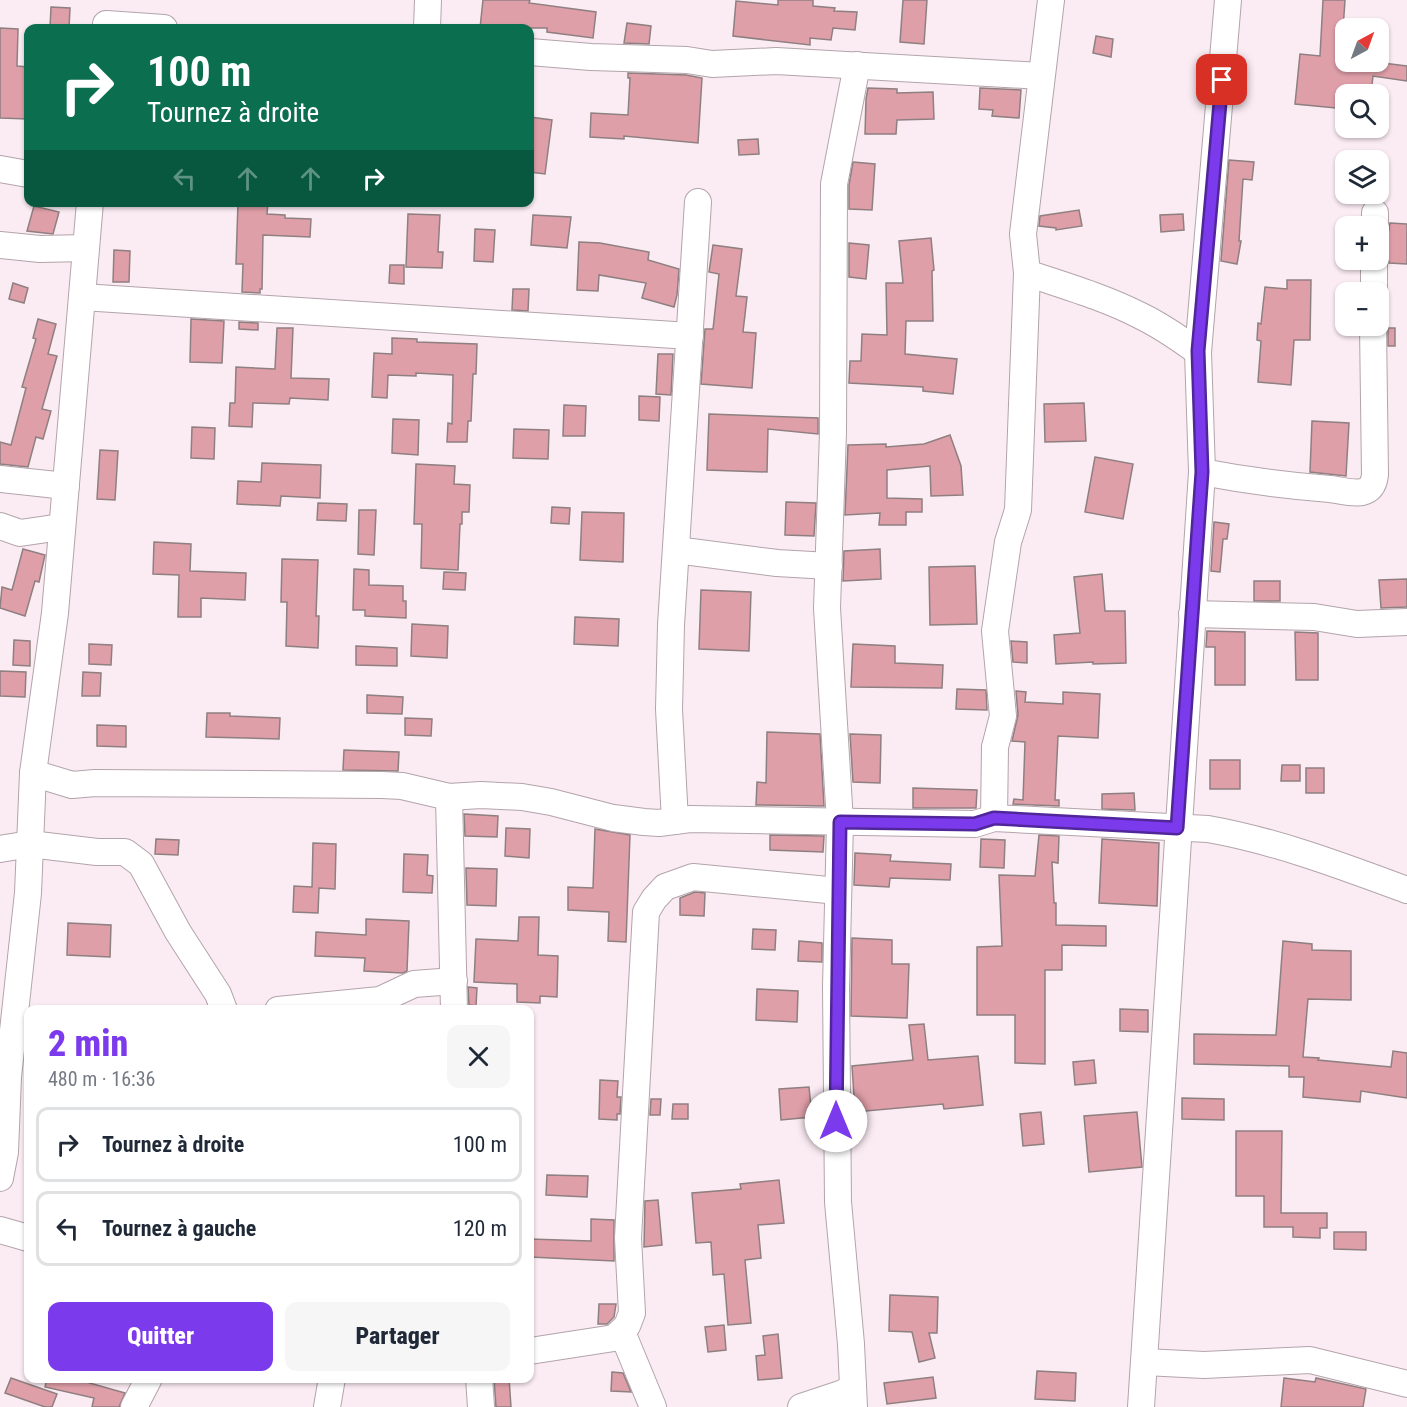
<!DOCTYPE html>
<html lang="fr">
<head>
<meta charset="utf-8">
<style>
  :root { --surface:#fff; --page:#f6f6f7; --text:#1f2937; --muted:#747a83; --line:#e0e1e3; --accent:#7c3aed }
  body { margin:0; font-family:"Roboto Condensed",sans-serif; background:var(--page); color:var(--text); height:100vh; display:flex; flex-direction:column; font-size:22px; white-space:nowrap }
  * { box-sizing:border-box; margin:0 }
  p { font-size:20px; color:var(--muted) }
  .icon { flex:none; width:33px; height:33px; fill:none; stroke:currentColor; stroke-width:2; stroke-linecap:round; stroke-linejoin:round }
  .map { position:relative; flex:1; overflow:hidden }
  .panel { position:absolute; left:24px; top:1005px; width:510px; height:378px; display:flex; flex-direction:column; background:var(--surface); border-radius:12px; box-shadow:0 2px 4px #0004 }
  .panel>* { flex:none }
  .guide { position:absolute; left:24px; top:24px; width:510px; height:183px; border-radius:12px; box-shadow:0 2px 4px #0004; background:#0b6e4f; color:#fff; overflow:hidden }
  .needle { width:39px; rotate:41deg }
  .fabs { position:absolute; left:1335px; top:18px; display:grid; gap:12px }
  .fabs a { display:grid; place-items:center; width:54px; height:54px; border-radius:12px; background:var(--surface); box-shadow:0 2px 4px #0004; font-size:30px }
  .pin { position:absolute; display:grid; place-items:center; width:51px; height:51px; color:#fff; margin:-26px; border-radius:12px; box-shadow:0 3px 9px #0006 }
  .me { position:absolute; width:66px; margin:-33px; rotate:0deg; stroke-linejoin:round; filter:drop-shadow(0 0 4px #0008) }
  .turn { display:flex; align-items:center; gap:21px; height:126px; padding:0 24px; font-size:27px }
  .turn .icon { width:78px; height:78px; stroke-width:2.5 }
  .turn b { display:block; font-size:42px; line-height:51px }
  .lanes { display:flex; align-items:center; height:57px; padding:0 24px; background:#0003; justify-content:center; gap:30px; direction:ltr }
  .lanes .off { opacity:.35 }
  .round { display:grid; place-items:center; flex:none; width:63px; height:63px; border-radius:12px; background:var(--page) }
  .overview { display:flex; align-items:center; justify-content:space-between; height:102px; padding:0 24px }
  h1 { font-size:36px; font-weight:800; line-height:45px; color:var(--accent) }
  .primary-button { display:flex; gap:12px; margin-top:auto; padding:12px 24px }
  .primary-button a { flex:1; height:69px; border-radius:12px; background:var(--accent); color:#fff; font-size:24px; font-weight:800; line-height:69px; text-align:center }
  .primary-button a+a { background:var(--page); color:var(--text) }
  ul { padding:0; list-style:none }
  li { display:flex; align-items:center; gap:18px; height:75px; margin:0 12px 9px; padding:0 12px; border:3px solid var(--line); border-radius:12px }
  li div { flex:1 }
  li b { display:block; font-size:22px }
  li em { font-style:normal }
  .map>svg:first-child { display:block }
  .building { fill:#df9fa9; stroke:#8e7f81; stroke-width:1.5 }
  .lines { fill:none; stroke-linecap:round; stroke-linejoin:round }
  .minor-casing { stroke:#b3a4ab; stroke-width:28 }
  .minor { stroke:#fff; stroke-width:26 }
  .route-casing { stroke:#51269a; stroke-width:15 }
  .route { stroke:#7c3aed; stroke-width:10 }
</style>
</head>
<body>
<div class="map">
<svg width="1407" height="1407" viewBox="0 0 1407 1407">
  <rect width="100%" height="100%" fill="#fbecf3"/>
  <!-- building -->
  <g class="building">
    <polygon points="483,0 530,0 529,3 596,12 593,38 547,32 547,28 480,28"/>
    <polygon points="778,0 813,0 813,6 835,8 834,11 857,12 855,30 833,28 831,40 810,38 810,45 733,36 736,1 778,5"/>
    <polygon points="903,0 927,0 924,44 900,42"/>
    <polygon points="1323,0 1345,0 1341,59 1346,59 1346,62 1375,62 1407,66 1407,81 1373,76 1371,94 1346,91 1346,109 1295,104 1300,54 1320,56"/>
    <polygon points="51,7 70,8 69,28 50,28"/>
    <polygon points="627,23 651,26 649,44 624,43"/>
    <polygon points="0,28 18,29 17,66 28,67 28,119 0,118"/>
    <polygon points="1096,36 1113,39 1111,57 1093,53"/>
    <polygon points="628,73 686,75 702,78 698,143 624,136 624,139 590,137 591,113 628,115 630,78 628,78"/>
    <polygon points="868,88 897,89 897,93 933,92 934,119 897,120 896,134 865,134 866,99"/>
    <polygon points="980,88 1021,90 1019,118 992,116 993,110 979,109"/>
    <polygon points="530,117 552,120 545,174 530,172"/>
    <polygon points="758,139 759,154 739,155 738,140"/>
    <polygon points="1229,160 1254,162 1252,180 1243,179 1239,241 1241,241 1237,264 1221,261"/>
    <polygon points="853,162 875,164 872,210 849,209 849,185"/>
    <polygon points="238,202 268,202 267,214 285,215 285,218 311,219 310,237 263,235 262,289 260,289 260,293 242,292 243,264 236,264"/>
    <polygon points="34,206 59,212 53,234 27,231"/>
    <polygon points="1079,210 1082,226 1056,230 1056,228 1039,226 1040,216"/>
    <polygon points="408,214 440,215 438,252 443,252 442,268 406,267"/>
    <polygon points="1183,214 1184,230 1161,232 1160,215"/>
    <polygon points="533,215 571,217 567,248 531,245"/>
    <polygon points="1390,223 1407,224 1407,264 1389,263 1387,253 1380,247 1380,240 1388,234"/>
    <polygon points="475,229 495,230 493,262 474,261"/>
    <polygon points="931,238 934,270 932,271 933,321 906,321 905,354 957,359 953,394 923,391 923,387 849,383 850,361 861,361 862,334 887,335 886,283 903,283 899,241"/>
    <polygon points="579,242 600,243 649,252 648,260 679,269 677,295 674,307 642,298 646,283 599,275 598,291 577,290"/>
    <polygon points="849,243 869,245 866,279 849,277"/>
    <polygon points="713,245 742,249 736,296 747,297 743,332 756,333 752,388 701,384 705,329 713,329 719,274 709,272"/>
    <polygon points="114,250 130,251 129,282 113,282"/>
    <polygon points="390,265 404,265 404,284 389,283"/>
    <polygon points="1287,280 1311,280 1310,340 1294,340 1291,385 1258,382 1261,341 1257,340 1258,323 1261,324 1265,287 1287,289"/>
    <polygon points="13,283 28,288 24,303 9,299"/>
    <polygon points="513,289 529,289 528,311 512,310"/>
    <polygon points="38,319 56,324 48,354 57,356 42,409 51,411 43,439 36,437 28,467 0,464 0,442 11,445 26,388 22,387 36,339 33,338"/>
    <polygon points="191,319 224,321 222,363 190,362"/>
    <polygon points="239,322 258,323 258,330 239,329"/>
    <polygon points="277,328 293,328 291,378 329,379 328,400 290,398 289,404 253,403 252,427 229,426 230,403 235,403 236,367 275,369"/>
    <rect x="1388" y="328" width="7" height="18"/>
    <polygon points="392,338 417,339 417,342 477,344 476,374 473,374 471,421 468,421 467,442 447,442 448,423 452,424 453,375 416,373 416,376 388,375 387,398 372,397 374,353 392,354"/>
    <polygon points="658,354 673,354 671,395 656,394"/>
    <polygon points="639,396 660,397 659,421 639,420"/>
    <polygon points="1084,403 1086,441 1045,442 1044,404"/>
    <polygon points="564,405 586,406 585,436 563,436"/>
    <polygon points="709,414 818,418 818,434 768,429 767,472 707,470"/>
    <polygon points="393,419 419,420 418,455 392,453"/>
    <polygon points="1312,421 1349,423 1346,476 1310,472"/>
    <polygon points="192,427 215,428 214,459 191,458"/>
    <polygon points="514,429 549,430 548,459 513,458"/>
    <polygon points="950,435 961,466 963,495 931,496 930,466 887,470 887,498 922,499 922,512 906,512 906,525 879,525 880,513 845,515 848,445 886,444 886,447 924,444"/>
    <polygon points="100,450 118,451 115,500 97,499"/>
    <polygon points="1095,457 1133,464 1123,519 1085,512"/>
    <polygon points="262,463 321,465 320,498 281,496 280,506 237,504 238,481 261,482"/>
    <polygon points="416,464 455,466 454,484 470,485 469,512 462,512 462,524 460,524 458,570 421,568 422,524 414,524"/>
    <polygon points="786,502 816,503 814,536 785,535"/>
    <polygon points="318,503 347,504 346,521 317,520"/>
    <polygon points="552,507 570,508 569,524 551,523"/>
    <polygon points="359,510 376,510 374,555 358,554"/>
    <polygon points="582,512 624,513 623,562 580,560"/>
    <polygon points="1214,522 1229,524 1227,539 1223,539 1220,572 1211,571"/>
    <polygon points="154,542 191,544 190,571 246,573 245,600 201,598 201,617 178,617 179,575 153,574"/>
    <polygon points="23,549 45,555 39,582 35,581 25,616 0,608 2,587 12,590"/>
    <polygon points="880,549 881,579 843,581 844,551"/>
    <polygon points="282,559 318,560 316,616 319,616 318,648 286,646 287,602 281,602"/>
    <polygon points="975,566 977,624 930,625 929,567"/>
    <polygon points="354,569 369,570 369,585 403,586 403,601 406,601 406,618 365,616 365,610 353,610"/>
    <polygon points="444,572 466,573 465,590 443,589"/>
    <polygon points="1102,574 1105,611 1125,611 1126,663 1093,664 1093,662 1056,664 1054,635 1080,633 1074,577"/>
    <polygon points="1407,579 1407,607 1381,608 1379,580"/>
    <rect x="1254" y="581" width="26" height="20"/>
    <polygon points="701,590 751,592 749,651 699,649"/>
    <polygon points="575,617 619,619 618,646 574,644"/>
    <polygon points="412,624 448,626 447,658 411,656"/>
    <polygon points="1207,631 1245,632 1245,685 1215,685 1215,647 1206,647"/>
    <polygon points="1295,632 1318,633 1318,680 1296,680"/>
    <polygon points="14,640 30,641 30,666 13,665"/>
    <polygon points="1011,641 1027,642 1027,663 1013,662"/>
    <polygon points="89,644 112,645 111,665 89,664"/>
    <polygon points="853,644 895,646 895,663 943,665 942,688 851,687"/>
    <polygon points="356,646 397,648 397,666 356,665"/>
    <polygon points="0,671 26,672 25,697 0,696"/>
    <polygon points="83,672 101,673 100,696 82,696"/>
    <polygon points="957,689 986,690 987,710 956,709"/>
    <polygon points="1016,691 1026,692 1025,702 1063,704 1063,692 1100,694 1098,738 1058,736 1055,800 1059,800 1059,806 1013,804 1014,799 1023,800 1025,742 1012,741 1018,715"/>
    <polygon points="367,695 403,697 402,714 367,713"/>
    <polygon points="207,713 230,713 230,716 280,718 279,739 206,737"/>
    <polygon points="405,718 432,719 431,736 405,735"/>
    <polygon points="97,725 126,726 126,747 97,746"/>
    <polygon points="767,732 820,734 824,806 756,805 757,782 766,783"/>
    <polygon points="850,734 881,735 880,783 853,782"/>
    <polygon points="344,750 399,752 398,771 343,770"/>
    <rect x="1210" y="760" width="30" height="29"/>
    <polygon points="1282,765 1300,765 1300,781 1281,781"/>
    <rect x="1306" y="768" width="18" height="25"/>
    <polygon points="913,788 977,790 976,808 913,808"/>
    <polygon points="1134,793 1135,810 1102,809 1102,794"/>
    <polygon points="464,814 498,816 497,837 465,836"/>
    <polygon points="506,828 530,829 529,858 505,856"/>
    <polygon points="595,829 630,835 626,942 608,941 609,912 568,910 568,887 593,888"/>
    <polygon points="770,835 824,836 823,852 770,850"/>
    <polygon points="1039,835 1059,836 1058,863 1052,862 1054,903 1056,903 1056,925 1106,926 1106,946 1062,945 1062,970 1045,970 1045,1064 1015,1063 1015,1015 977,1015 977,947 1002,946 999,875 1035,876"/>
    <polygon points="156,839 179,840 178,855 155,854"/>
    <polygon points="981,839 1005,840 1004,868 980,867"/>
    <polygon points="1102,839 1159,843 1157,906 1099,903"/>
    <polygon points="313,843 336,844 335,889 319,888 318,913 293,912 294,886 312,887"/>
    <polygon points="855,853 891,855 890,861 951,864 950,880 890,878 889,887 854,885"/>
    <polygon points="404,854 428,855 427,875 433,876 432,893 403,892"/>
    <polygon points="466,868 497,869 496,906 467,905"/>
    <polygon points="695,892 705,893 704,916 680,915 680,898"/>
    <polygon points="519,917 539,917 538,955 558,956 557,997 540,996 540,1003 517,1002 517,984 474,982 476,939 518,941"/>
    <polygon points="366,919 409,921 407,971 403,973 364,971 365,958 315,956 316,932 366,935"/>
    <polygon points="68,923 111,925 110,957 67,955"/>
    <polygon points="753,929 776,930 775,950 752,949"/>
    <polygon points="852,938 892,940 892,964 909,964 907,1018 851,1016"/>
    <polygon points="799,941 822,943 822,962 798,961"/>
    <polygon points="1283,941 1312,944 1312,950 1351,951 1351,1000 1308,999 1303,1057 1319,1058 1318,1060 1391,1067 1393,1051 1407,1053 1407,1098 1361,1091 1360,1102 1303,1097 1304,1077 1289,1077 1289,1066 1194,1064 1194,1034 1276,1035"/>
    <polygon points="468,987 477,988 476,1006 469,1005"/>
    <polygon points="757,989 798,991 797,1022 756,1020"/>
    <polygon points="1120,1009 1148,1010 1148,1032 1120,1031"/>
    <polygon points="924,1024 928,1060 978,1056 983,1105 944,1109 943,1104 855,1112 852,1066 913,1060 909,1025"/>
    <polygon points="1094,1060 1096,1083 1075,1085 1073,1062"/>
    <polygon points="600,1080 618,1081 617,1097 621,1097 620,1114 617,1114 617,1120 599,1119"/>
    <polygon points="809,1087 812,1117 781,1120 779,1089"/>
    <polygon points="1182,1098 1224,1099 1224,1120 1182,1119"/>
    <polygon points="651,1099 661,1099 660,1115 650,1115"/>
    <polygon points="673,1104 688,1104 688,1119 672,1119"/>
    <polygon points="1041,1112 1044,1144 1023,1146 1020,1114"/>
    <polygon points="1137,1112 1142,1167 1089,1172 1084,1116"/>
    <polygon points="1236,1131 1282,1131 1281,1213 1327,1213 1327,1228 1320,1228 1320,1238 1293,1237 1293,1227 1264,1227 1264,1196 1236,1196"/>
    <polygon points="547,1175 588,1176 587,1197 546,1195"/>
    <polygon points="779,1180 784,1223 758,1225 761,1258 745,1260 751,1323 728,1325 724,1274 713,1275 711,1242 696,1243 692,1193 741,1189 740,1184"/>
    <polygon points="658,1200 662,1245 644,1247 645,1201"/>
    <polygon points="591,1219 614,1220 614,1261 530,1257 530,1239 591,1241"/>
    <polygon points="1334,1232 1366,1232 1366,1250 1334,1249"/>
    <polygon points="890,1295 938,1297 937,1333 929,1333 935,1358 919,1362 912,1332 889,1331"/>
    <polygon points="599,1304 616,1304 614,1317 607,1324 598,1324"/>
    <polygon points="724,1325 726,1350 708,1352 705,1327"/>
    <polygon points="778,1334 782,1378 758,1380 756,1356 765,1355 763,1336"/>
    <polygon points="1037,1371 1076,1373 1075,1401 1035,1399"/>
    <polygon points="612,1372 623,1373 631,1392 611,1391"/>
    <polygon points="933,1377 936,1398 887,1404 884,1383"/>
    <polygon points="11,1378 57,1394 52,1407 45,1407 5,1393"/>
    <polygon points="47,1378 72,1378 125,1393 119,1407 92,1407 94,1398 45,1387"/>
    <polygon points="494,1378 509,1378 511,1407 496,1407"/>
    <polygon points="1284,1378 1315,1382 1316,1378 1366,1389 1363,1407 1281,1407"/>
  </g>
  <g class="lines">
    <defs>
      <g id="minor">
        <polyline points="106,24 164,28"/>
        <polyline points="427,28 428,0"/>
        <polyline points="530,52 591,57 687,60 712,64 776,61 1041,76"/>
        <polyline points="0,169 28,174"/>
        <polyline points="1375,226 1375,213"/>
        <polyline points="0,245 40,249 86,248"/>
        <path d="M1027 273C1065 286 1104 297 1139 315 1160 325 1179 338 1198 352"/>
        <polyline points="1374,292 1374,260"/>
        <polyline points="82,297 690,336"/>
        <path d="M1202 472C1244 480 1287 486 1330 489 1339 490 1353 494 1362 492 1371 490 1374 483 1375 475L1373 326"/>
        <polyline points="0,479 66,486"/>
        <polyline points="0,526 20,533 61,527"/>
        <polyline points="676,550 777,563 829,566"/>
        <polyline points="1192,614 1314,617 1357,624 1407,622"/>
        <path d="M33 773 72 785 95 783 382 785 402 786 449 797 481 795 522 797 551 802 613 818 644 822 659 823 690 819 975 824 994 818 1208 829C1276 841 1342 866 1407 890"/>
        <polyline points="449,797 454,1010"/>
        <polyline points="994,818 995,747 1003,716 995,631 1008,542 1018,510 1027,273 1023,234 1051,0"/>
        <polyline points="675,821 669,709 671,625 698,202"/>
        <polyline points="0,849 30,844 97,852 125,852 141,864 178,932 218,994 224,1010"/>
        <polyline points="278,1010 380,1000 414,984 454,981"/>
        <polyline points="0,1178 5,1152 8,1077 28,893 33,773 55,613 90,202"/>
        <polyline points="0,1230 28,1238"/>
        <polyline points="622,1332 653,1407"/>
        <polyline points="530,1351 614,1338 627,1326 632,1313 628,1238 646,912 654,899 665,887 693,877 838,891"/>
        <polyline points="1145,1362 1204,1365 1310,1360 1407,1384"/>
        <polyline points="479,1378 481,1407"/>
        <polyline points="134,1407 149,1378"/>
        <polyline points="327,1407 332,1378"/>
        <polyline points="801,1407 843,1393 849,1390 853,1385"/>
        <polyline points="854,1407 851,1344 838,1202 836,987 840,822 827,608 833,432 834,184 857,65"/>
        <polyline points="1141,1407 1202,472 1198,352 1228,0"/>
      </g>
    </defs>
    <!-- minor casing -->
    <use href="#minor" class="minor-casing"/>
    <!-- minor -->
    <use href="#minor" class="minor"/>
  </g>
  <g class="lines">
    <defs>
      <polyline id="route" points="836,1121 840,822 975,824 994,818 1177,828 1202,472 1198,351 1222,80"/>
    </defs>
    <!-- route casing -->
    <use href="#route" class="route-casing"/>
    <!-- route -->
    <use href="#route" class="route"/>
  </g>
</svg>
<div class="fabs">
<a><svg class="needle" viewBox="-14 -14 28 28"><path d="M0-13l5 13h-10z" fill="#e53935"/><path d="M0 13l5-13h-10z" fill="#747a83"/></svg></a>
<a><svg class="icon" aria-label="search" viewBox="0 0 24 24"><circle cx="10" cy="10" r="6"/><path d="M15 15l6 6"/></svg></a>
<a><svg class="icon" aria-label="layers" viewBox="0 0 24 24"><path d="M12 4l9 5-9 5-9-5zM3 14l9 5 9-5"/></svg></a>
<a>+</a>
<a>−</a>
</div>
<div class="pin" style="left:1222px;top:80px;background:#d93025"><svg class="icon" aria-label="arrive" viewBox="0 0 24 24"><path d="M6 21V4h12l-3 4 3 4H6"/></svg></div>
<svg class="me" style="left:836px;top:1121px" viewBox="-20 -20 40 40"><circle r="19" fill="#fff"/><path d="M0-13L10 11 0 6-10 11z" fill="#7c3aed"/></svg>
<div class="guide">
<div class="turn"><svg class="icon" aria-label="right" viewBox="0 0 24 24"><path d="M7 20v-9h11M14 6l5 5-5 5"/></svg><div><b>100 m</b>Tournez à droite</div></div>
<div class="lanes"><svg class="icon off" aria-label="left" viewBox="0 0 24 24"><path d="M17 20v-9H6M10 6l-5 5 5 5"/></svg><svg class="icon off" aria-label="ahead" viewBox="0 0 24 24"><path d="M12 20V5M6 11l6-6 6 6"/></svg><svg class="icon off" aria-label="ahead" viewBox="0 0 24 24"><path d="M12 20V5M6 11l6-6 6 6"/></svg><svg class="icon" aria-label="right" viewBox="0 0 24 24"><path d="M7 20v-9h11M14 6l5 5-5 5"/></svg></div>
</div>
<section class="panel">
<div class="overview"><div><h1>2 min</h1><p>480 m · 16:36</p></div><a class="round"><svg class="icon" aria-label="close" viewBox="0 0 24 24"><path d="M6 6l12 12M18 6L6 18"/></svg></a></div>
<ul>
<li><svg class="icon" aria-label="right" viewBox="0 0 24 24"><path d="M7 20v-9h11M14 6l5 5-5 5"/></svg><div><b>Tournez à droite</b></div><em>100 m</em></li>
<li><svg class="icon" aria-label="left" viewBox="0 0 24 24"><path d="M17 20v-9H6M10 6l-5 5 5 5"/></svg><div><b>Tournez à gauche</b></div><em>120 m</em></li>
</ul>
<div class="primary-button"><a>Quitter</a><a>Partager</a></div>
</section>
</div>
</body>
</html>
